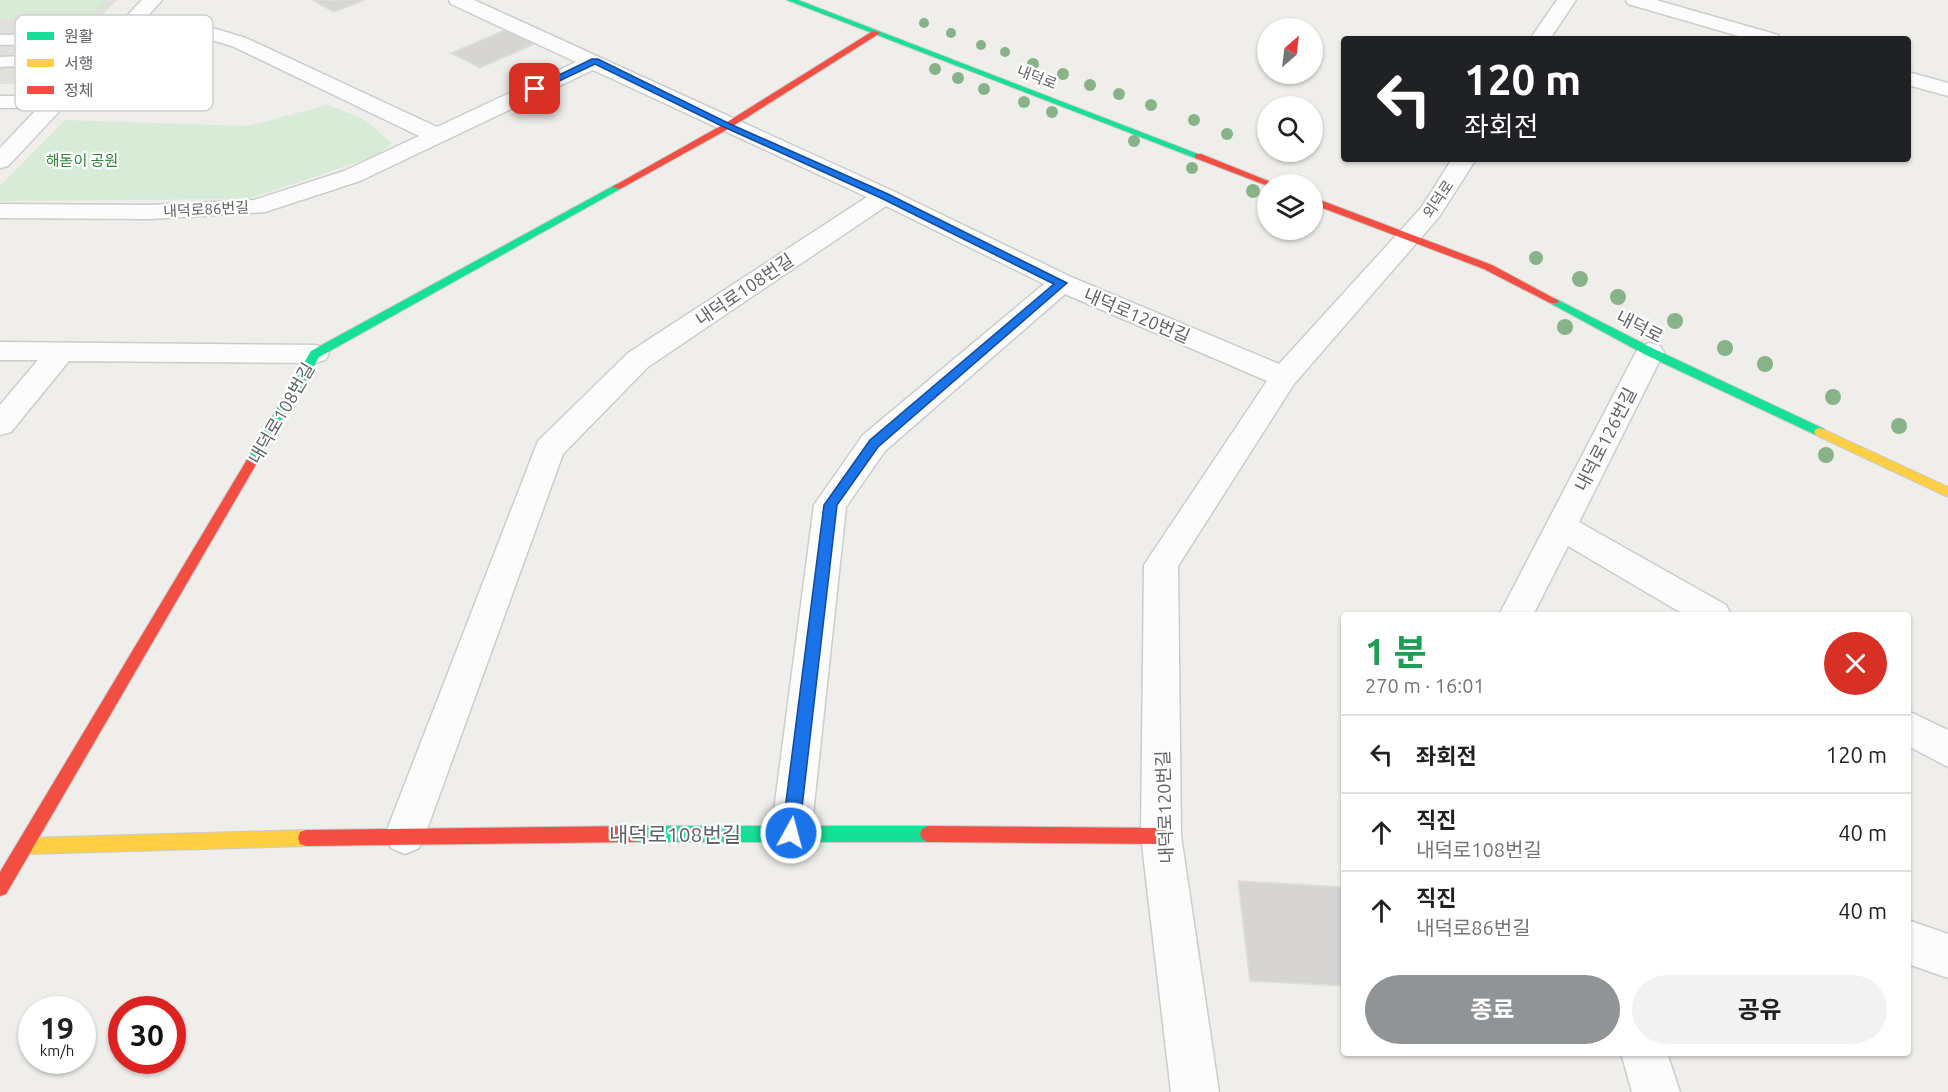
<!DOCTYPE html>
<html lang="ko">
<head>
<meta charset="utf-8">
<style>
  :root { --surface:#fff; --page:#f2f2f2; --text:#202124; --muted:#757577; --line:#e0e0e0; --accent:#919496 }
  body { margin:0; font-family:Ubuntu,"Noto Sans KR",sans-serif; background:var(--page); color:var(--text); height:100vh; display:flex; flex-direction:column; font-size:22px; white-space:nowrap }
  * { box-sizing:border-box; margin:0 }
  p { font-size:20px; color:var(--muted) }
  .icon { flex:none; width:33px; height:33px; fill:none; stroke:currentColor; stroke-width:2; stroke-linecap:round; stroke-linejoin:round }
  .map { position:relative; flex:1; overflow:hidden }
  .sheet { position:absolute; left:1341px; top:612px; width:570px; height:444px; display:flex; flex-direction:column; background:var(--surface); border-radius:6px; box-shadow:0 2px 4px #0004 }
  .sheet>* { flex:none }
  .hud { position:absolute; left:1341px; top:36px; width:570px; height:126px; border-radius:6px; box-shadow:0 2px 4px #0004; background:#202124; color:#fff; overflow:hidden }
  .needle { width:39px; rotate:28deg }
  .tools { position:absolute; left:1257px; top:18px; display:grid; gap:12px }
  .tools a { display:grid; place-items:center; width:66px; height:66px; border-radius:50%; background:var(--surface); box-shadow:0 2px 4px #0004; font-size:30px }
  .speed { position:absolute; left:18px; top:996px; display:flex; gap:12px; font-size:30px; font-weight:700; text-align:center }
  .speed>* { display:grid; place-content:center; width:78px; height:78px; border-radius:50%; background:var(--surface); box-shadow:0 2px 4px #0004; line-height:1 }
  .speed small { font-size:15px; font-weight:400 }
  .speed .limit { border:9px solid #d22; background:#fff; color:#111 }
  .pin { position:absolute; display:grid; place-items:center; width:51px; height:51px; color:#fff; margin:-26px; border-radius:12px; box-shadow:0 3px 9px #0006 }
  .me { position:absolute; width:66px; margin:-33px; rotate:7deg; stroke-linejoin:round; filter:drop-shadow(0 0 4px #0008) }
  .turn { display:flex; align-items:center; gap:21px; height:126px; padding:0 24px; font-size:27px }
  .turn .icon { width:78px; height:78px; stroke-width:2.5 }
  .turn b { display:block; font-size:42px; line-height:51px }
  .round { display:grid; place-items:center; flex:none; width:63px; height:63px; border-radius:32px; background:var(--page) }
  .overview { display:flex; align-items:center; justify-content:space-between; height:102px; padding:0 24px }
  h1 { font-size:36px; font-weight:700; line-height:45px; color:#1e9e55 }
  .action { display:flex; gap:12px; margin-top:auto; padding:12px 24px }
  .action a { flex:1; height:69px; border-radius:36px; background:var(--accent); color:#fff; font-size:24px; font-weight:700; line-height:69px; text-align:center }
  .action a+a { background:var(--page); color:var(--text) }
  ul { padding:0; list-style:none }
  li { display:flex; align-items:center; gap:18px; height:78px; padding:0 24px; border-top:2px solid var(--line) }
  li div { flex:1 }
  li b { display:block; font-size:22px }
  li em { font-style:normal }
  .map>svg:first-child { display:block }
  .education { fill:#e2e0da }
  .green { fill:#d8ebd6 }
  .building { fill:#d6d5d3; stroke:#deddd9; stroke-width:1.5 }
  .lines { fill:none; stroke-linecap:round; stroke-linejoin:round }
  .lane-casing { stroke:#cbcccc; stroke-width:3 }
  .street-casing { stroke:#cbcccc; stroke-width:3 }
  .fast-casing { stroke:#cacacb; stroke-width:2 }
  .slow-casing { stroke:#cacacb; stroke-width:2 }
  .jam-casing { stroke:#cacacb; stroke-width:2 }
  .lane { fill:#fdfcfc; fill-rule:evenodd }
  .street { fill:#fdfcfc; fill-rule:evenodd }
  .fast { fill:#16e098; fill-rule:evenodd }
  .slow { fill:#ffcf43; fill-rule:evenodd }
  .jam { fill:#f24e42; fill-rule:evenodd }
  .tree { fill:#88b388 }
  .route { fill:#1a73e8; stroke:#114b97; stroke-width:1.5 }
  .labels { text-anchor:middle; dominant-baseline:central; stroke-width:4.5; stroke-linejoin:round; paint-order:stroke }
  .far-street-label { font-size:15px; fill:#5f6368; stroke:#fff }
  .far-park-label { font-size:15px; fill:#348238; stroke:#fff }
  .street-label { font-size:18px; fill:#5f6368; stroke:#fff }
  .near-street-label { font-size:21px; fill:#5f6368; stroke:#fff }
  .key { fill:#fff; stroke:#cfd0d2; stroke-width:1.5 }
  .key-label { font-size:16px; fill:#5f6368 }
</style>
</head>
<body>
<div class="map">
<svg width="1948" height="1092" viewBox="0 0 1948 1092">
  <rect width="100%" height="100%" fill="#efeeea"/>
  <!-- education -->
  <polygon class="education" points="0,0 117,0 33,84 0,84"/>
  <!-- green -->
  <g class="green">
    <polygon points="0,0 107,0 89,17 0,19"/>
    <polygon points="328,105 363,119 392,143 376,156 247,199 0,201 0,186 65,120 247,126"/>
  </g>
  <!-- building -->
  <g class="building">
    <polygon points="312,0 365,0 334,12"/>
    <polygon points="505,30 534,44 480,68 451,53"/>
    <polygon points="1238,881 1344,887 1344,986 1250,981"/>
  </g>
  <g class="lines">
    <defs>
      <polygon id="lane" points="124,26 132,31 130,34 63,37 34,65 0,67 0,57 23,56 36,44 0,45 0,35 47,34 59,27"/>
      <g id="street">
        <polygon points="142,0 162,0 140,25 209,27 246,38 437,127 576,62 451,4 449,0 474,0 893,191 1071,277 1279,364 1421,208 1452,159 1476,159 1439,217 1294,384 1178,566 1181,836 1219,1092 1171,1092 1141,836 1144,565 1267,381 1065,294 885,451 846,507 811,833 805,846 791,852 777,846 771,833 814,505 863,435 1044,284 886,206 648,367 563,454 425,835 419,848 405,854 391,848 385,835 538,441 628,353 867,197 593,70 360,181 265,212 150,219 0,218 0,204 150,205 254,200 344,171 419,136 232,46 208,39 129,37 8,166 0,168 0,148 38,108 0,108 0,96 50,96"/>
        <polygon points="1557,0 1576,0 1550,39 1530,39"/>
        <polygon points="1626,0 1656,0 1778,35 1781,39 1749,39 1628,4"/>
        <polygon points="1908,72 1948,83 1948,96 1908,85"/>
        <polygon points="0,342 315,345 325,348 329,354 325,360 315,363 69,361 11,432 0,435 0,405 38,360 0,360"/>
        <polygon points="1650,343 1660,346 1664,352 1579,522 1726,605 1731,615 1685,615 1568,546 1533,615 1499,615 1636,352 1640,346"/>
        <polygon points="1908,711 1948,730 1948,767 1908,746"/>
        <polygon points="1908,920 1948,934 1948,978 1908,964"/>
        <polygon points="1621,1053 1667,1053 1680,1092 1632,1092"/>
      </g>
      <g id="fast">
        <polygon points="787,0 798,0 1203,156 1195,158"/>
        <polygon points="617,184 620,185 620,189 319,357 256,464 248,464 246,461 311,351"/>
        <polygon points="1554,298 1654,349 1824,429 1826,432 1824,435 1816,435 1646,355 1550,303 1549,301"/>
        <polygon points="634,826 928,826 934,829 936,834 934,839 928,842 634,842 628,839 626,834 628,829"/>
      </g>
      <g id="slow">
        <polygon points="1820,428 1948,487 1948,497 1816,435 1814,432 1816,429"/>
        <polygon points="306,830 312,832 314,838 312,844 306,846 26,854 20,852 18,846 20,840 26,838"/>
      </g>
      <g id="jam">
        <polygon points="873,31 880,33 730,128 620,189 612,187 724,124"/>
        <polygon points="1195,154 1201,154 1276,184 1268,186 1195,158"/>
        <polygon points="1312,197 1492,265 1559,301 1558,303 1550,303 1484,269 1312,204"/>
        <polygon points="252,456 258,461 6,894 0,896 0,872 248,458"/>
        <polygon points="634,826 640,829 642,834 640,839 634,842 306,846 300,844 298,838 300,832 306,830"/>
        <polygon points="928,826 1161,828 1167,831 1169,836 1167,841 1161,844 928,842 922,839 920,834 922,829"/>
      </g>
    </defs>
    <!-- lane casing -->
    <use href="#lane" class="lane-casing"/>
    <!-- street casing -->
    <use href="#street" class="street-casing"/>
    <!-- fast casing -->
    <use href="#fast" class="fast-casing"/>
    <!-- slow casing -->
    <use href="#slow" class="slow-casing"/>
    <!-- jam casing -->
    <use href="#jam" class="jam-casing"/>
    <!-- lane -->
    <use href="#lane" class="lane"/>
    <!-- street -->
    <use href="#street" class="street"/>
    <!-- fast -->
    <use href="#fast" class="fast"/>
    <!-- slow -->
    <use href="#slow" class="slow"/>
    <!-- jam -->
    <use href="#jam" class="jam"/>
  </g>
  <!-- trees -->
  <g class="tree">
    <circle cx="924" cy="23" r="5"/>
    <circle cx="951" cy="33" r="5"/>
    <circle cx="981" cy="45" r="5"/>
    <circle cx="1005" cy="52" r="5"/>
    <circle cx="1033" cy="64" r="6"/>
    <circle cx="935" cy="69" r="6"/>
    <circle cx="1063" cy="74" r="6"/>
    <circle cx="958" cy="78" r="6"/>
    <circle cx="1090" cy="85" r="6"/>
    <circle cx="984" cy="89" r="6"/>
    <circle cx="1119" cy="94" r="6"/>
    <circle cx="1024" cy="102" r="6"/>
    <circle cx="1151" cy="105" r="6"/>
    <circle cx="1052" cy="112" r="6"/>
    <circle cx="1194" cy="120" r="6"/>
    <circle cx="1227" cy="134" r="6"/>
    <circle cx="1134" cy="141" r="6"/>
    <circle cx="1192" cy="168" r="6"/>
    <circle cx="1253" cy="191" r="7"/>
    <circle cx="1536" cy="258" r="7"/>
    <circle cx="1580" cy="279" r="8"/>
    <circle cx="1618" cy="297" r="8"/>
    <circle cx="1675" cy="321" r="8"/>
    <circle cx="1565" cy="327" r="8"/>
    <circle cx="1725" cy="348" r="8"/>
    <circle cx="1765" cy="364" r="8"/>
    <circle cx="1833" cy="397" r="8"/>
    <circle cx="1899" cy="426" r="8"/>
    <circle cx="1826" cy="455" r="8"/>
  </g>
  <!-- route -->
  <polygon class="route" points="592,59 598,59 730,124 888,194 1067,283 878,447 837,505 799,833 797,839 791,841 785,839 782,833 824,505 870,440 1054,284 881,198 724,127 595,64 538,91 530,89"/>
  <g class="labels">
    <!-- far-street labels -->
    <g class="far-street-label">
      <text transform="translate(1037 77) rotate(21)">내덕로</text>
      <text transform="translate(1438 199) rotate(-56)">외덕로</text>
      <text transform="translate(206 209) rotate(-3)">내덕로86번길</text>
    </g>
    <!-- far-park labels -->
    <g class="far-park-label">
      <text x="82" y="160">해돋이 공원</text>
    </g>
    <!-- street labels -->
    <g class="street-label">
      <text transform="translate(744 289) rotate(-34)">내덕로108번길</text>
      <text transform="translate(1137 315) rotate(23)">내덕로120번길</text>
      <text transform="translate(1640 326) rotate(27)">내덕로</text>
      <text transform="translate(281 413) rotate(-60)">내덕로108번길</text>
      <text transform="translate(1605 439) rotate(-63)">내덕로126번길</text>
      <text transform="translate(1164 807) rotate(-92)">내덕로120번길</text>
    </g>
    <!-- near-street labels -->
    <g class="near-street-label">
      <text x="675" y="834">내덕로108번길</text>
    </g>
  </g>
  <!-- legend -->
  <rect x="15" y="15" width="198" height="96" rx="9" class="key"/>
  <rect x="27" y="32" width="27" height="8" fill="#16e098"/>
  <rect x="27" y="59" width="27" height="8" fill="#ffcf43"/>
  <rect x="27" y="86" width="27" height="8" fill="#f24e42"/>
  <g class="key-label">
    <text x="64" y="42">원활</text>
    <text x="64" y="69">서행</text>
    <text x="64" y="96">정체</text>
  </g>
</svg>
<div class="tools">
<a><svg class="needle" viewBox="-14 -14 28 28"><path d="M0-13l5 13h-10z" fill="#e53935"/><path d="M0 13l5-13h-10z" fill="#757577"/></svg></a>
<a><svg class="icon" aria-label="search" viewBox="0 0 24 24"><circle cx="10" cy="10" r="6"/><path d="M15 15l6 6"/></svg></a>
<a><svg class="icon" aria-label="layers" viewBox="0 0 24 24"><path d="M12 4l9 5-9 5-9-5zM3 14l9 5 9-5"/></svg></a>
</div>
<div class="speed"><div>19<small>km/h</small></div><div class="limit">30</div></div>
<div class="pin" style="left:535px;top:89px;background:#d93025"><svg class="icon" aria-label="arrive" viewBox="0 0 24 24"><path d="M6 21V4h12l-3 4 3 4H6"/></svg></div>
<svg class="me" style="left:791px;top:833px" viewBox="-20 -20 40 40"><circle r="17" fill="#1a73e8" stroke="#fff" stroke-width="3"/><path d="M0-11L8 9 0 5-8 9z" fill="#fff"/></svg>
<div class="hud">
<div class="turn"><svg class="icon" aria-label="left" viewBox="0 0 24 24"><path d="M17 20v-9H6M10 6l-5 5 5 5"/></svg><div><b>120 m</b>좌회전</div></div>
</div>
<section class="sheet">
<div class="overview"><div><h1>1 분</h1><p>270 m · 16:01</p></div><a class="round" style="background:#d93025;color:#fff"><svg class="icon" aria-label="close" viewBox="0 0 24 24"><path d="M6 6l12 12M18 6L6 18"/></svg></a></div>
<ul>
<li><svg class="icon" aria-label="left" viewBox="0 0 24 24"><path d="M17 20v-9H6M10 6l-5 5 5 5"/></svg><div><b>좌회전</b></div><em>120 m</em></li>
<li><svg class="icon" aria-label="ahead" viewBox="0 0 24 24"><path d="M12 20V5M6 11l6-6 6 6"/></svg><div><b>직진</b><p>내덕로108번길</p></div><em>40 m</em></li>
<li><svg class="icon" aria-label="ahead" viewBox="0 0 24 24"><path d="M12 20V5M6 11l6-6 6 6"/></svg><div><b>직진</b><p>내덕로86번길</p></div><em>40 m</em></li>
</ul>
<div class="action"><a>종료</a><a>공유</a></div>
</section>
</div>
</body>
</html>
